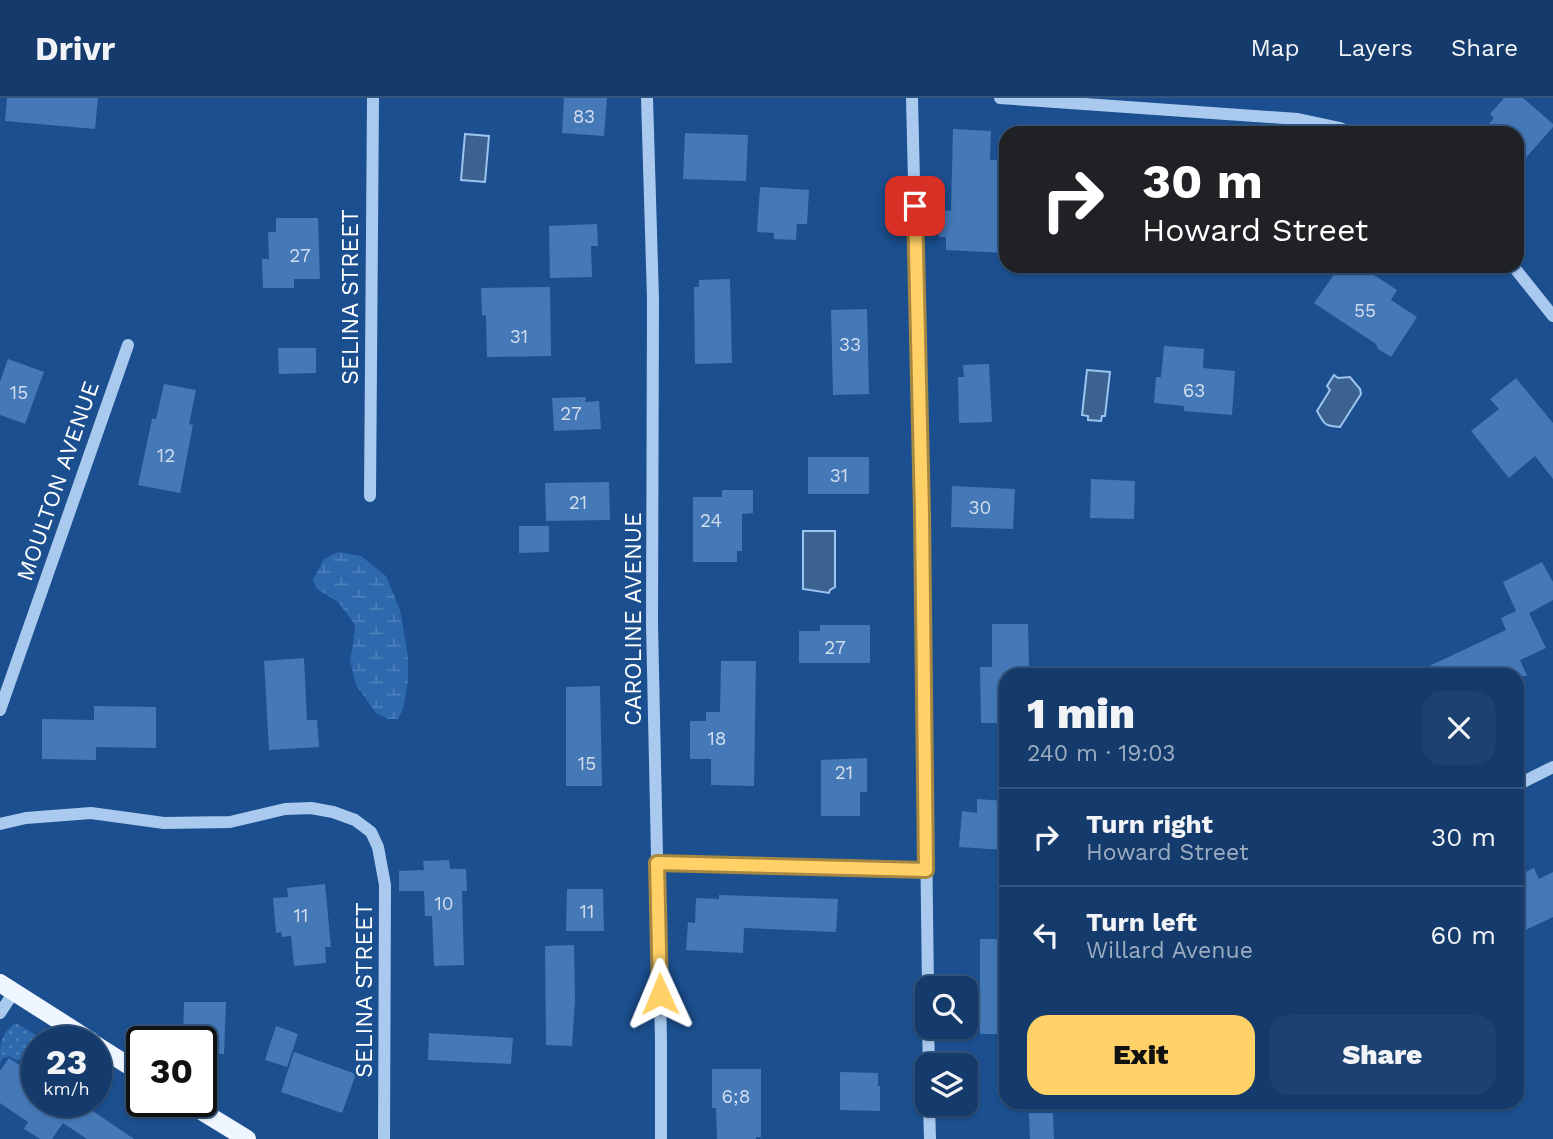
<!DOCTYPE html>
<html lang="en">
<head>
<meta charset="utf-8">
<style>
  :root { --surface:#143b6b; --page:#1d4271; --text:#f1f3f6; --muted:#9dadc1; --line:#33557e; --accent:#ffd166 }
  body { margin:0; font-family:"Work Sans",sans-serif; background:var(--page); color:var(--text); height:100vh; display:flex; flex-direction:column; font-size:26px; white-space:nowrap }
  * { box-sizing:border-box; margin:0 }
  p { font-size:23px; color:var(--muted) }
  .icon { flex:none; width:38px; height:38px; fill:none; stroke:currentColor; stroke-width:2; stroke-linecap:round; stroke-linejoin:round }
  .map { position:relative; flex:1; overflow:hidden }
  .side { position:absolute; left:999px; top:570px; width:525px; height:441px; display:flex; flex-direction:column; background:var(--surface); border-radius:21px; box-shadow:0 2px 5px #0004,0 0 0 2px var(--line) }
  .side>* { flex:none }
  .guide { position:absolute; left:999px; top:28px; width:525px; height:147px; border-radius:21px; box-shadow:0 2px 5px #0004,0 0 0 2px var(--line); background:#202124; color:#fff; overflow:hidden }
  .controls { position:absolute; left:915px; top:878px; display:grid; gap:14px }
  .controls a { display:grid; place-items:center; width:63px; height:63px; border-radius:14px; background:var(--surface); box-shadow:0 2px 5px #0004,0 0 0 2px var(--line); font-size:35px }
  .speed { position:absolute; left:21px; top:928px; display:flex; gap:14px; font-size:35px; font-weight:700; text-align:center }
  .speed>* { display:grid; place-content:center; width:91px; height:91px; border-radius:50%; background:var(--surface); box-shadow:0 2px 5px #0004,0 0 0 2px var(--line); line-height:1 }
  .speed small { font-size:18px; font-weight:400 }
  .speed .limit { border:4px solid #111; border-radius:10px; background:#fff; color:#111 }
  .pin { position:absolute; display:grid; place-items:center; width:60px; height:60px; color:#fff; margin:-30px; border-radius:14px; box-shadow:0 4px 10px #0006 }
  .me { position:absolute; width:77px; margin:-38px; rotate:359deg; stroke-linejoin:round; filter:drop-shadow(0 0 5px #0008) }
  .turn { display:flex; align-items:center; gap:24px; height:147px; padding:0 28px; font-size:32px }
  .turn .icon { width:91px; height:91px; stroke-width:2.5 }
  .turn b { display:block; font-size:49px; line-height:60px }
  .round { display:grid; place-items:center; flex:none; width:74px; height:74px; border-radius:21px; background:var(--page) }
  .headline { display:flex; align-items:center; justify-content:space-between; height:119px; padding:0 28px }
  h1 { font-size:42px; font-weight:800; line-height:52px }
  .action { display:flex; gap:14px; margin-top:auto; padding:14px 28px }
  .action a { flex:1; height:80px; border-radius:21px; background:var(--accent); color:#111; font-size:28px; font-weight:800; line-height:80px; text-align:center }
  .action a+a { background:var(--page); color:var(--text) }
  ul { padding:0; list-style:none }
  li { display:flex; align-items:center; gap:21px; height:98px; padding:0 28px; border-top:2px solid var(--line) }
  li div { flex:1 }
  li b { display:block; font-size:26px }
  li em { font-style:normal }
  header { display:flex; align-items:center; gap:42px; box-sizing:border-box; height:98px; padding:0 35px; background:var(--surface); border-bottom:2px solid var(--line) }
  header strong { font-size:33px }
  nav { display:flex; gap:38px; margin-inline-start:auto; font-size:24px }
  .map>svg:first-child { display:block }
  .grass { fill:url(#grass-dots) }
  .wetland { fill:url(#wetland-marsh) }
  .water { fill:#3c6290; stroke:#9cc4f0; stroke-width:2 }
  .building { fill:#4478b7 }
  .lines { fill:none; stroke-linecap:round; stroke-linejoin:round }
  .minor { stroke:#a9c9ee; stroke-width:12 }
  .major { stroke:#f0f6ff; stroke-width:18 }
  .route-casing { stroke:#a68842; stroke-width:18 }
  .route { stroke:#ffd166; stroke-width:12 }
  .labels { text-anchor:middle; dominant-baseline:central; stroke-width:6; stroke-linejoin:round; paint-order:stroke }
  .number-label { font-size:19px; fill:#d0dded }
  .street-label { font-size:23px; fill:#fff; stroke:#1b4f8f }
</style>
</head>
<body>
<header>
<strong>Drivr</strong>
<nav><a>Map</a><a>Layers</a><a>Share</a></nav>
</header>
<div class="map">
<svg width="1553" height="1041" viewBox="0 0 1553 1041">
  <defs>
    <pattern id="grass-dots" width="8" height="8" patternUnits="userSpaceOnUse" patternTransform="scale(1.75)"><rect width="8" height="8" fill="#2e69ad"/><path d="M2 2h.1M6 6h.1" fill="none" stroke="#4d80b9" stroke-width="1.8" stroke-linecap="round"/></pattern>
    <pattern id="wetland-marsh" width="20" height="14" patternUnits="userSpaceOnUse" patternTransform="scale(1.75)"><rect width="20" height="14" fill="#2e69ad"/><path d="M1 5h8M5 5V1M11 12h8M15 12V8" fill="none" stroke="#4d80b9"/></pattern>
  </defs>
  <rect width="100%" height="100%" fill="#1b4f8f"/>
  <!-- grass -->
  <path class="grass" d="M16 925 46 943H37V970L21 960 17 963 9 958 6 960 4 959 0 964C0 946 0 936 16 925Z"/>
  <!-- wetland -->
  <polygon class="wetland" points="338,454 361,458 386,478 400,512 408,558 408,583 403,611 398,621 388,621 376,615 356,587 350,562 353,547 355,527 338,504 317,491 313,482 324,461"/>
  <!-- water -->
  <g class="water">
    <polygon points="465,36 489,38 485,84 461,82"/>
    <polygon points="1087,272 1110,274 1105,318 1102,318 1101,323 1088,322 1088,318 1082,317"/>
    <path d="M1334 277 1338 280 1350 279 1360 291 1361 296 1340 329C1323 328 1325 326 1317 313L1330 292 1327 288Z"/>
    <polygon points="803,433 835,433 835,489 830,492 829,495 803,491"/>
  </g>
  <!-- building -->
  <g class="building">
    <polygon points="7,0 98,0 95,31 5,23"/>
    <polygon points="564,0 607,0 604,38 562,35"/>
    <polygon points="1504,0 1523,0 1553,26 1553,29 1517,70 1517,35 1481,35 1494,20 1490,16"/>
    <polygon points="953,31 991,33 990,62 998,62 997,101 1006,101 1006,155 946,152 946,139 939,139 940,112 951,113"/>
    <polygon points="685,35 748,37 746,83 683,81"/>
    <polygon points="760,89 809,92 807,126 797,126 796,142 774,141 774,135 757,134"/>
    <polygon points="276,120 318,120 320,181 294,181 294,190 263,190 262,161 269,161 268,134 276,134"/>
    <polygon points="597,126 598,148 591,148 592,179 550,180 549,128"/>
    <polygon points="1340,168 1360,168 1397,192 1391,202 1417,219 1391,259 1378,251 1376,246 1314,205"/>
    <polygon points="730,181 732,265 695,266 694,189 699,189 699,182"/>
    <polygon points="550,189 551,258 487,259 486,217 482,218 481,190"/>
    <polygon points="867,211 869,296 833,297 831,212"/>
    <polygon points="1164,248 1204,251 1203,270 1235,273 1232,317 1184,313 1184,308 1154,305 1156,279 1161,279"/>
    <polygon points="278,250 316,250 316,275 279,276"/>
    <polygon points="8,261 44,274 25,326 0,317 0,284"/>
    <polygon points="989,266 992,324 959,325 958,279 964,279 963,267"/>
    <polygon points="1516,280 1553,325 1553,381 1535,358 1509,380 1471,333 1499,311 1490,301"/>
    <polygon points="164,286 196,292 189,326 193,327 180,395 138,387 152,321 156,321"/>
    <polygon points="586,299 585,304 599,303 601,331 554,333 552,300"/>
    <rect x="808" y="359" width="61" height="37"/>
    <polygon points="1091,381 1135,383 1134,421 1090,420"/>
    <polygon points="609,384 610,422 546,423 545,385"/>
    <polygon points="952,388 1015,391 1013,431 951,429"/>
    <polygon points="722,392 753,392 753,415 742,416 742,453 737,453 737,464 693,464 693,399 722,399"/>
    <polygon points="519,428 549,428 549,454 519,455"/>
    <polygon points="1542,464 1553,484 1553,502 1529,515 1546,550 1520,562 1527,578 1408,578 1506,532 1501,520 1516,513 1503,484"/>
    <polygon points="992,526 1028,526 1029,569 1018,569 1018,578 1006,578 1006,625 981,625 980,569 992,569"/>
    <polygon points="820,527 870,527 870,565 799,565 799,533 820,533"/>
    <polygon points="304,560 307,622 317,622 319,649 269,652 264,563"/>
    <polygon points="721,563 756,563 754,688 711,687 711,661 690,661 690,623 706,623 706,614 720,614"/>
    <polygon points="600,588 602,688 566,688 566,589"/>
    <polygon points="94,608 156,609 156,650 96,649 96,662 42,661 42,621 94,622"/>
    <polygon points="867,660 867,694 860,694 860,718 821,718 821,662"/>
    <polygon points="977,701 1006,703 1005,752 959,749 962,713 977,715"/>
    <polygon points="449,762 450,771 466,771 467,793 462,793 464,867 434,868 432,818 425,818 424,793 399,793 399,773 424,772 423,763"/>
    <polygon points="1534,770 1539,781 1553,774 1553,819 1517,836 1517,778"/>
    <polygon points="325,786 331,849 325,849 326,865 294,868 291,838 282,839 281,834 276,835 273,800 288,799 287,790"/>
    <polygon points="567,791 603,791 604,833 566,833"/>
    <polygon points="719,797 838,801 836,834 744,830 743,855 686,852 688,824 695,825 696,800 719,801"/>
    <rect x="980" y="841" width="26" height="95"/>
    <polygon points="574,847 575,903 572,948 546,947 545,848"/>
    <polygon points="184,904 226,904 224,956 201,955 201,943 183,943"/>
    <polygon points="276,928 298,936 287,969 265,962"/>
    <polygon points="429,935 513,940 511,966 428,962"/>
    <polygon points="37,944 37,1003 78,1003 134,1041 87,1041 63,1025 52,1041 40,1041 24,1031 28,1024 0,1005 0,973 9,960 21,968"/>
    <polygon points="294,954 356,976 342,1015 281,994"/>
    <polygon points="712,971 761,971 761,1039 756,1039 756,1041 717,1041 716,1010 712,1010"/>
    <polygon points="840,974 878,975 878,988 880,988 880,1013 840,1012"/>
    <polygon points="1029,1015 1053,1015 1054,1041 1030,1041"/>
  </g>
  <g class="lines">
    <!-- minor -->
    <g class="minor">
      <polyline points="647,0 653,201 652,526 661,943 661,1041"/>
      <polyline points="912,0 922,415 928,891"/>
      <polyline points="1000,0 1298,21 1340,30 1353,35"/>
      <polyline points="1513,168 1553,218"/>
      <polyline points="370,398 373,0"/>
      <polyline points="0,612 128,247"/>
      <polyline points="1517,687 1553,669"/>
      <polyline points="0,726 26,720 91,715 164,725 230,724 285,711 311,710 333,714 355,722 371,734 378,749 385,787 384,1041"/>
      <polyline points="657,765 926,773"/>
      <polyline points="0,915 14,894"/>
      <polyline points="928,929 929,968"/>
      <polyline points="929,1006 930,1041"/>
    </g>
    <!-- major -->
    <g class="major">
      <polyline points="0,885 91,943"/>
      <polyline points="96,947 142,976"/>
      <polyline points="185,1003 247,1041"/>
    </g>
  </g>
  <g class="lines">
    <defs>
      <polyline id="route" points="660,896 657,765 926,772 922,415 915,108"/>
    </defs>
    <!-- route casing -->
    <use href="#route" class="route-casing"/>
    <!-- route -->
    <use href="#route" class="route"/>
  </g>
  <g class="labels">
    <!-- number labels -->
    <g class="number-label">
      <text x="584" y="18">83</text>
      <text x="300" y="157">27</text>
      <text x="1365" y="212">55</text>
      <text x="519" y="238">31</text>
      <text x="850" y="246">33</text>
      <text x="1194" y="292">63</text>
      <text x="19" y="294">15</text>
      <text x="571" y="315">27</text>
      <text x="166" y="357">12</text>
      <text x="839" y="377">31</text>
      <text x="578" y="404">21</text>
      <text x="980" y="409">30</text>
      <text x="711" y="422">24</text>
      <text x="835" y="549">27</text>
      <text x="717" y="640">18</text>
      <text x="587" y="665">15</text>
      <text x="844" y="674">21</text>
      <text x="444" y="805">10</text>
      <text x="587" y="813">11</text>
      <text x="301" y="817">11</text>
      <text x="736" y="998">6;8</text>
    </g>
    <!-- street labels -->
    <g class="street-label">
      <text transform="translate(350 199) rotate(-90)">SELINA STREET</text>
      <text transform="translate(58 383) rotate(-71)">MOULTON AVENUE</text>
      <text transform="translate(633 521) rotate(-90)">CAROLINE AVENUE</text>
      <text transform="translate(364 892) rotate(-90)">SELINA STREET</text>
    </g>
  </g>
</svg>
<div class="controls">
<a><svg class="icon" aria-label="search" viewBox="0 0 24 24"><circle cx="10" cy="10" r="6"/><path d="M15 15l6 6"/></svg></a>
<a><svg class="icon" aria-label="layers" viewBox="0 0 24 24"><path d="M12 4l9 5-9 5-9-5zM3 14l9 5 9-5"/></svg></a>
</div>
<div class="speed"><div>23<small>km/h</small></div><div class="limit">30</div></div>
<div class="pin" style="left:915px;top:108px;background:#d93025"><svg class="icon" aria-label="arrive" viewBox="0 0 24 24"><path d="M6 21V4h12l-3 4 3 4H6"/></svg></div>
<svg class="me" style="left:660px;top:896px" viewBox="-20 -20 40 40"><path d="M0-17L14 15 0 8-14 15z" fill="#ffd166" stroke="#fff" stroke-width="4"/></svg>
<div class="guide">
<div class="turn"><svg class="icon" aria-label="right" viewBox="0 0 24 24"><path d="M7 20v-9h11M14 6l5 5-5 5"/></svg><div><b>30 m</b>Howard Street</div></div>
</div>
<section class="side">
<div class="headline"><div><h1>1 min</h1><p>240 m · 19:03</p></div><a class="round"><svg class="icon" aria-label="close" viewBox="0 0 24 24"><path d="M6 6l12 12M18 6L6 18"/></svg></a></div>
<ul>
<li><svg class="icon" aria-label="right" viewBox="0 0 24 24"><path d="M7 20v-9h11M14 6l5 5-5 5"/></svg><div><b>Turn right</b><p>Howard Street</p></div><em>30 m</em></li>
<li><svg class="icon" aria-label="left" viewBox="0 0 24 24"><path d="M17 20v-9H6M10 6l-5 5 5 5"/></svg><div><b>Turn left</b><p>Willard Avenue</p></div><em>60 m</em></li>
</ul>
<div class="action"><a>Exit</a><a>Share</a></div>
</section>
</div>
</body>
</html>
